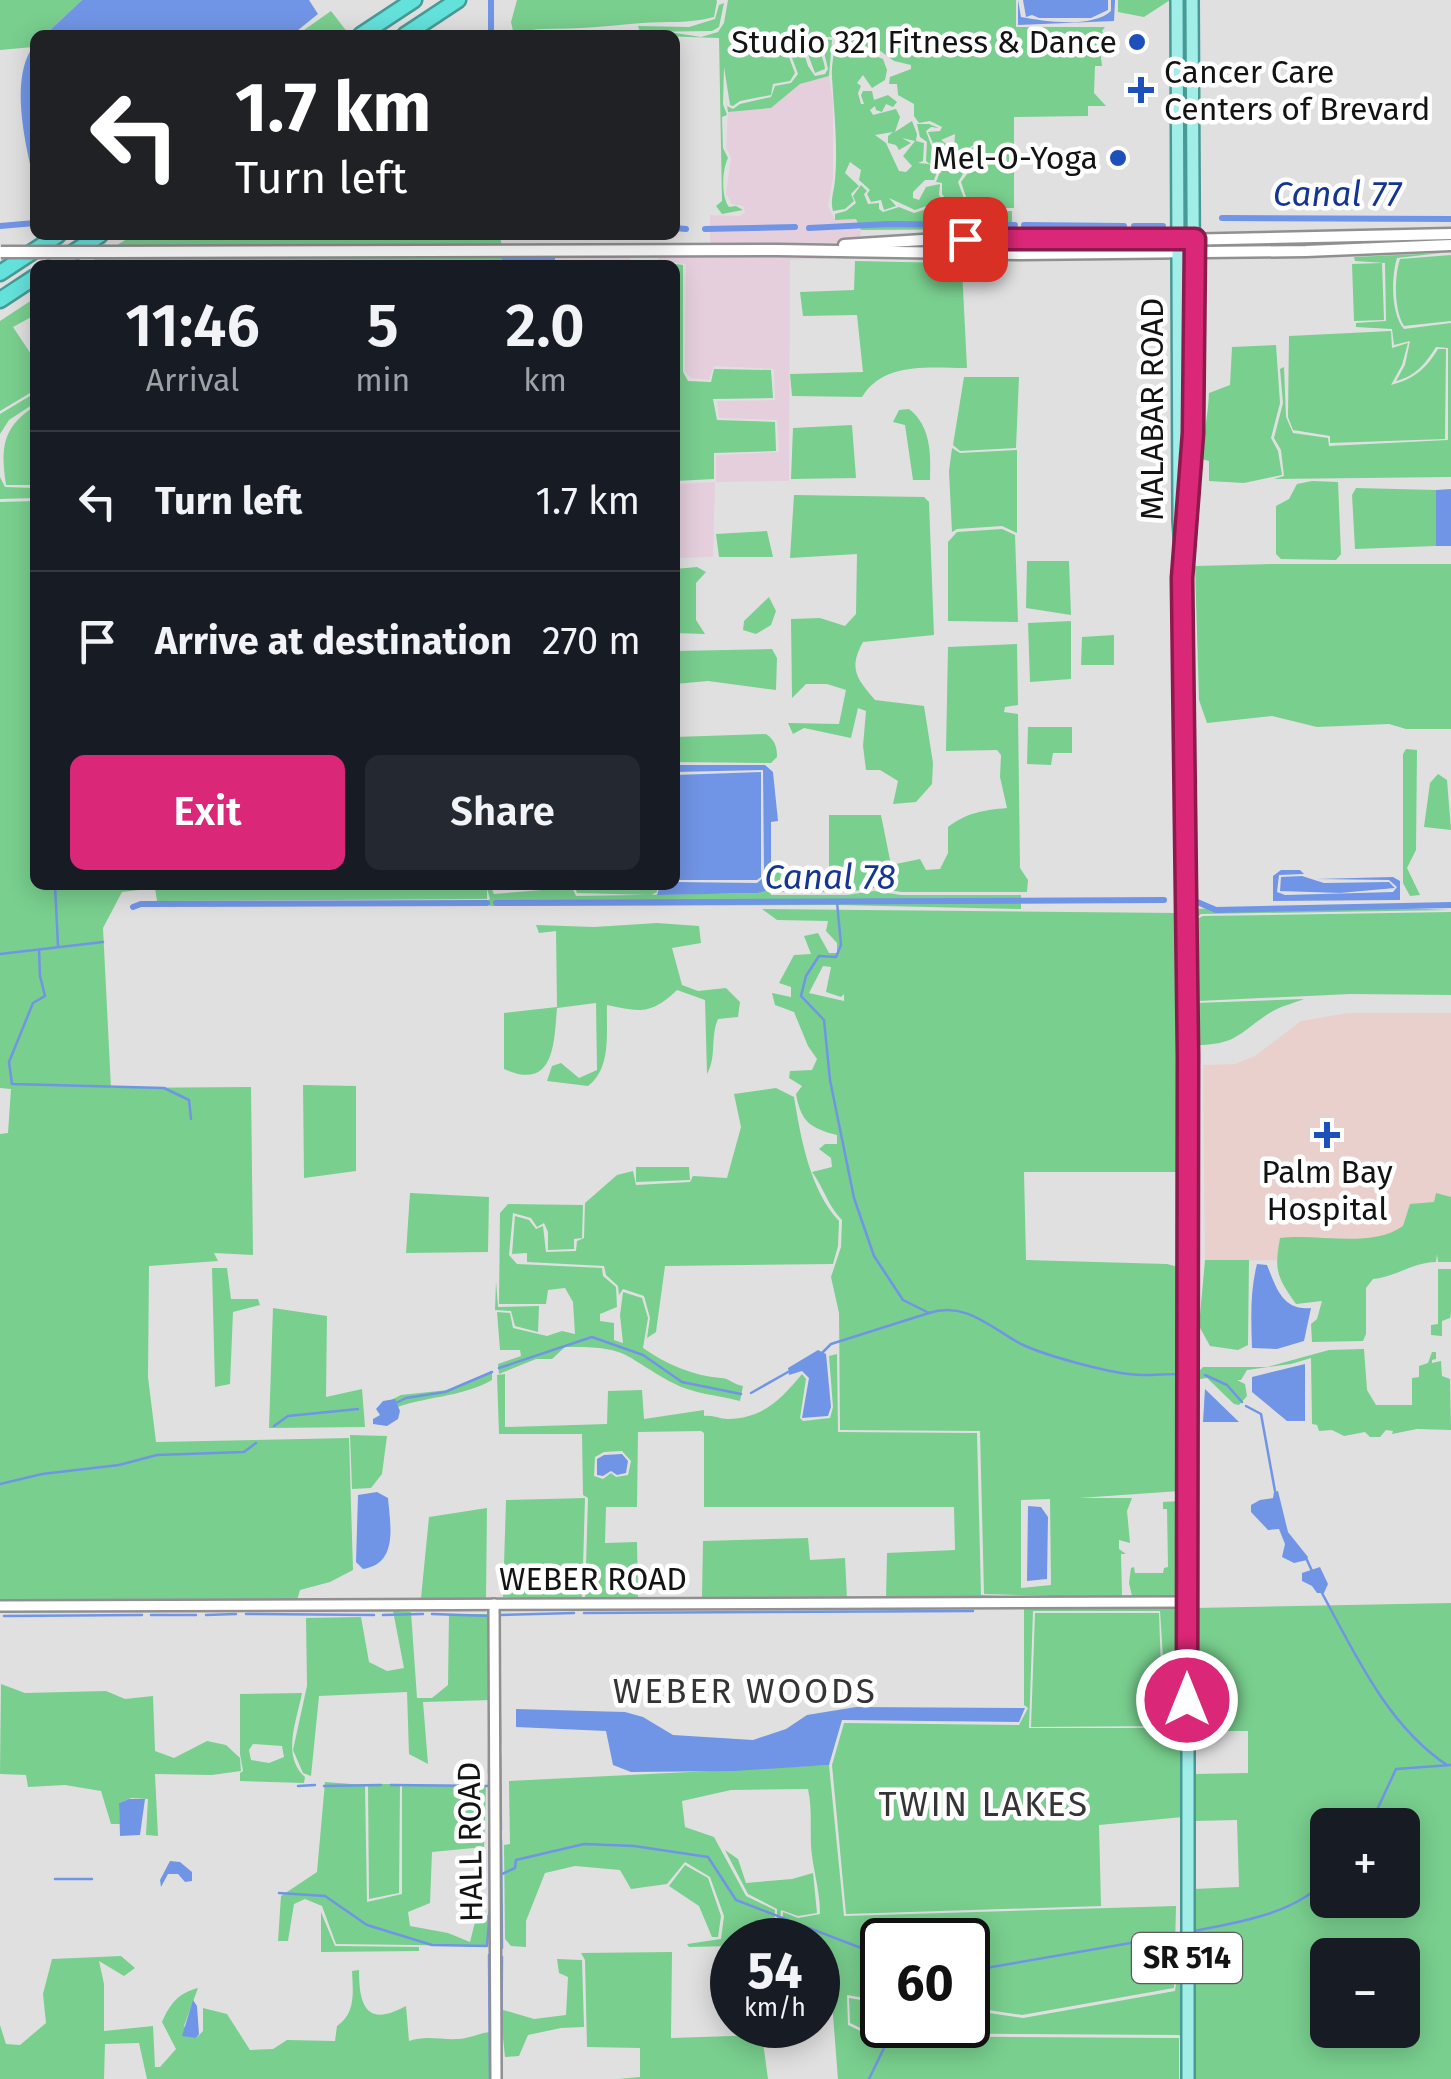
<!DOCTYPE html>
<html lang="en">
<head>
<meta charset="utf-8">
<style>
  :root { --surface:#171b24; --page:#242831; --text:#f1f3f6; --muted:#9ea1a6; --line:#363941; --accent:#db2777 }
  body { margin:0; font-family:"Fira Sans",sans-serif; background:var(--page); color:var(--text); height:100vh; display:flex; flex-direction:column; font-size:38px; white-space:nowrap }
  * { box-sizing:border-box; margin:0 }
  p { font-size:32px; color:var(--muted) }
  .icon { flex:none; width:55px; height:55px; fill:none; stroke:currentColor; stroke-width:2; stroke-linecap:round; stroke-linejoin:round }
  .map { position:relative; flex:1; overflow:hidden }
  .sheet { position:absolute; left:30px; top:260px; width:650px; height:630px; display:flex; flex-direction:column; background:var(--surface); border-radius:15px; box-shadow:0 5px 25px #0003 }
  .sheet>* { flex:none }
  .banner { position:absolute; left:30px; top:30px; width:650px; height:210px; border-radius:15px; box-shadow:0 5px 25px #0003; background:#202124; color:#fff; overflow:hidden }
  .fabs { position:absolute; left:1310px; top:1808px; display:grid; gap:20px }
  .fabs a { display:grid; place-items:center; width:110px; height:110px; border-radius:15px; background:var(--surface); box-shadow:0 5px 25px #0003; font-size:50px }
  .speed { position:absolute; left:710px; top:1918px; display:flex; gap:20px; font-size:50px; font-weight:700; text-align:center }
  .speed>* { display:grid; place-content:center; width:130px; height:130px; border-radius:50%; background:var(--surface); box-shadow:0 5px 25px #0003; line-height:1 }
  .speed small { font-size:25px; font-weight:400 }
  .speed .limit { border:5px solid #111; border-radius:15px; background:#fff; color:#111 }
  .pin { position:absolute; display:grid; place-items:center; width:85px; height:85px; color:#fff; margin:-42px; border-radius:20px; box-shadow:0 5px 15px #0006 }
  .me { position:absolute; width:110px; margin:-55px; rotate:0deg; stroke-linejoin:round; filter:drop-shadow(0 0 8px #0008) }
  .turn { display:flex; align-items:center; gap:35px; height:210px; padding:0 40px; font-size:45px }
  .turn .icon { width:130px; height:130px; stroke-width:2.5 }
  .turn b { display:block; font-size:70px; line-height:85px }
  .eta { display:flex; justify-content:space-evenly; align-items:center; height:170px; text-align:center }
  .eta b { font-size:60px; font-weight:600; line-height:70px }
  .primary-button { display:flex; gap:20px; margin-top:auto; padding:20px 40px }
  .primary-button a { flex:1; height:115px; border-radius:15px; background:var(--accent); color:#fff; font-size:40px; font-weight:600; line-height:115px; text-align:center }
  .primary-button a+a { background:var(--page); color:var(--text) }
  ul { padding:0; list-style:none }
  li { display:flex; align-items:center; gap:30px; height:140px; padding:0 40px; border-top:2px solid var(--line) }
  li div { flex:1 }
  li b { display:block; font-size:38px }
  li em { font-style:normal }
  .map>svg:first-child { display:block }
  .industrial { fill:#e5cfdd }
  .medical { fill:#ead0cc }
  .green { fill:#79cf8e; fill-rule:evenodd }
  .water { fill:#7195e6 }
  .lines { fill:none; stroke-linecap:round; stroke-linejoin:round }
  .stream { stroke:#7195e6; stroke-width:2.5 }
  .canal { stroke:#7195e6; stroke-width:6 }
  .tertiary-casing { stroke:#909091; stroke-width:14 }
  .secondary-casing { stroke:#909091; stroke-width:15 }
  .primary-casing { stroke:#479a95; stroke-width:16 }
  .motorway-casing { stroke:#479a95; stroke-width:19 }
  .tertiary { stroke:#fff; stroke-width:9 }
  .secondary { stroke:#fff; stroke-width:10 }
  .primary { stroke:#a1eee9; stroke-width:11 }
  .motorway { stroke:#63e2db; stroke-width:14 }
  .secondary-bridge-casing { stroke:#909091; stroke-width:15; stroke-linecap:butt }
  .secondary-bridge { stroke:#fff; stroke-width:10 }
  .route-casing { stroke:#8e194d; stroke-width:25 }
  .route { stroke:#db2777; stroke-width:18 }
  .poi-dot { fill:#1d50bc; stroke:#fff; stroke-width:4 }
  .labels { text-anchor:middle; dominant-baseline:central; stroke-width:9; stroke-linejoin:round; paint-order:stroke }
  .shield { fill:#fff; stroke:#5a5a5a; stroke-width:2.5 }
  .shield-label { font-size:30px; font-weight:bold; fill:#131313 }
  .poi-label { font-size:32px; fill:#131313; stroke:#fff; text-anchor:end }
  .street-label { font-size:32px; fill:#131313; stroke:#fff }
  .water-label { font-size:35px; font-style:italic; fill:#153592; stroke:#fff }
  .neighbourhood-label { font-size:35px; letter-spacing:2.5px; fill:#353536; stroke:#fff }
</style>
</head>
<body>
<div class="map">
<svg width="1451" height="2079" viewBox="0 0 1451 2079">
  <rect width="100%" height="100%" fill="#e0e0e1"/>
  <!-- industrial -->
  <g class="industrial">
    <polygon points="829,76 833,101 833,178 828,206 835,220 856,219 861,230 860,241 778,247 658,246 710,244 710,215 740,216 745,212 743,206 732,204 726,194 731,158 726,147 728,112 771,108 800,84"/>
    <rect x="555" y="253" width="75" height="12"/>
    <polygon points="658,253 860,254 860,257 790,260 789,481 716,482 716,455 779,452 777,420 719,418 717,401 775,400 774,369 714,366 709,380 691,378 685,371 686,264 658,260"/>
    <polygon points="715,482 713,557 675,558 675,484"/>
  </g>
  <!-- medical -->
  <polygon class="medical" points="1348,1013 1451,1013 1451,1205 1404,1236 1284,1260 1205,1261 1203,1065 1235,1064 1255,1056 1301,1021"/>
  <!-- green -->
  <g class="green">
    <polygon points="0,0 82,0 45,35 35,35 33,47 0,50"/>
    <path d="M517 0H716L717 1 714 17C689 24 667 21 642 23 609 26 578 29 545 29 534 29 524 32 513 31L511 22Z"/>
    <path d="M728 0H1016V27H1105L1102 31 1108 42 1100 49 1102 66H1095L1094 93 1106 106H1088V116L1014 117V208H948L953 204 968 203 961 182 967 174 961 165 964 161 975 159 971 149 976 144 970 147 969 152 959 153 954 149 955 134 941 140 949 146V150H936L928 132 940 131 942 127 930 121 919 123 914 116V104L898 95 897 84H889L890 77 911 69V65L894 61 879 50 878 57 883 59 887 70 885 80 872 88 863 75 857 83 861 86 858 93 861 104H864L861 95 863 91H872L874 100 888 95 897 102 893 107 886 104 882 112 876 110 875 106 870 110 873 115 896 109 900 117 895 132 912 121 917 134 916 141 924 143 923 161 918 163 929 164 937 172 934 180H925L913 192V198L919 200 926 187 940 184 939 195 946 205 942 207 932 204 915 210 889 198 896 206 884 210 881 200 871 202 867 194 870 190 859 180 861 170 850 162 845 173 859 186 851 194 854 201 845 209 833 211C830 200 834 192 835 180 838 147 834 110 832 77 831 65 835 50 836 37H819C816 49 824 57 825 69L815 73 802 38H779L772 43 768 42 767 36 761 39 762 57 784 44 795 73 790 81 773 84 771 95 740 101 733 106 730 105 724 67 723 104 727 115 722 117 723 148 728 158C722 170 721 197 729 207L736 206 743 210 722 214 716 206 722 201 719 38 630 35 669 32 701 37 718 32 724 23ZM893 132 888 136V143L896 145 899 150 911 143 902 138 915 141 903 156 912 166 906 172 899 171 886 143 875 135Z"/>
    <polygon points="1118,0 1170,0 1144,17 1118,12"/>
    <polygon points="724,3 719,27 712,31 640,32 638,26 689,27 715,19 719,5"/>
    <polygon points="331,11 348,33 297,35"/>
    <polygon points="821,39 832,40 829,76 800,84 771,108 728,112 726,98 727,106 733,109 740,104 771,97 775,86 791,83 798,74 786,42 776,44 764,55 766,43 800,40 808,66 815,76 825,74 828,69"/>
    <polygon points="917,124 929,124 939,128 931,127 926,131 934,153 946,154 952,150 958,155 969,155 970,157 961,160 958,169 963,174 958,182 965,201 949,203 942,194 942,183 936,182 940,172 926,161 927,142 920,137"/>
    <polygon points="861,185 867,191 864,194 868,204 879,203 879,209 883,212 899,207 914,213 933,207 957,211 1012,211 1012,229 861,230 856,219 835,220 835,214 846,211 856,203 853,196"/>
    <polygon points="133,235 500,235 502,248 111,249"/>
    <path d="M1441 253 1397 258C1391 278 1391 314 1404 329L1451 323V477L1274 479 1284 476 1281 450 1274 438 1283 403 1280 369 1284 367 1286 417 1293 433 1328 438 1329 446 1448 440V348L1436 347C1425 364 1416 376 1396 381L1405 365 1410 341 1394 345 1392 329 1356 327V323L1386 321 1385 263 1355 261 1354 257Z"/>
    <polygon points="502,254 502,265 85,265 102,255"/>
    <path d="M1451 255V321L1404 326C1394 311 1394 277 1400 259Z"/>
    <path d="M855 261 951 263 962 269 967 368C930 368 884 361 862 397L792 396 790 374 863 372 857 315 803 316 800 292 854 290Z"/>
    <polygon points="659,262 683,265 683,372 688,381 711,382 714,369 771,370 773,398 713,399 717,420 775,422 776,451 714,453 714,479 675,481 675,381 680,380 675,378 675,265 659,265"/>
    <polygon points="1382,263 1384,320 1354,321 1352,264"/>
    <polygon points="35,298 35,315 13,327 35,360 35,390 0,411 0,321"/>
    <path d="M1391 331 1392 348 1408 343 1402 365 1391 385C1414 379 1426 369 1438 349H1446L1445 439 1330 443V436L1293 430 1288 417 1289 336Z"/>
    <path d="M1276 345 1280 403 1271 438 1278 451 1282 475 1244 483 1209 481V461L1201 459C1203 437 1208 417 1209 393L1230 385 1232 347Z"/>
    <polygon points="964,377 1019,377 1016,448 960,451 953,445"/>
    <polygon points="35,393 35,403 9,420 0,434 0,414"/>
    <path d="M35 406V485H6C0 446 3 427 35 406Z"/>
    <path d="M909 409C931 426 931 454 930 480H913L905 425 893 422 899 410Z"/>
    <polygon points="852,425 856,478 791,479 793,428"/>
    <polygon points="952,448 960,453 1017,450 1017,533 1002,526 957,529 952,532 949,471"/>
    <polygon points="0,477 5,487 35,488 35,498 0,499"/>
    <polygon points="1312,481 1338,482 1341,554 1336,560 1281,559 1276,554 1276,506 1289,499 1297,484"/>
    <polygon points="1356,488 1436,490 1436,546 1355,549 1352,495"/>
    <path d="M794 495 924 497 929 502 934 635 863 642C848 669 857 679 875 700L924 706 933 763 932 784 916 802 893 804 898 781 880 770H866L863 746 866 711 858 708 851 738 804 728 793 734 788 723 839 724 846 690 827 684H806L792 698 791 619 820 618 845 626 856 614 857 554 790 558Z"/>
    <polygon points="35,501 35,885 337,885 338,890 487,890 487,899 157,901 155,888 122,892 103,928 111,1088 251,1087 253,1255 214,1253 218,1261 149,1266 148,1377 156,1442 349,1438 353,1570 330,1582 300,1590 297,1600 0,1602 0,1134 8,1133 11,1089 0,1088 0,502"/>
    <polygon points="1002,529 1015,535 1018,622 948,621 948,542 957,532"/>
    <polygon points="767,531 773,557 719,557 716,534"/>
    <polygon points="1027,561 1069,561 1071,615 1026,608"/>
    <polygon points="1272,564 1451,564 1451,729 1406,729 1389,724 1317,727 1272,716 1207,723 1199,700 1195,566"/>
    <polygon points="697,567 706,572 696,583 696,620 705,634 675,633 675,569"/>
    <polygon points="769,597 776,611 771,625 756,634 743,630 744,621"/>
    <polygon points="1071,621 1071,679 1030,682 1028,623"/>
    <polygon points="1114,635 1114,665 1081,665 1082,637"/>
    <path d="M1017 644 1018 705 1005 707 1004 712 1018 714 1020 868 1028 880 1027 892H902L874 888 848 892H771L770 878 775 870 829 871V815H881L891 865 920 859 926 870 940 869 948 853V827C966 813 984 810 1007 808L1000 777 1001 755 997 750 946 751 948 647Z"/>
    <polygon points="772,649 777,658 776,690 708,681 675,684 675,651"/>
    <polygon points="1028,727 1072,727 1072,753 1053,753 1051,765 1027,764"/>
    <path d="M766 734C775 740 777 747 777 757L771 763 675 762V737Z"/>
    <polygon points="1406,749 1417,750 1416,850 1407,868 1420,895 1410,896 1403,883 1403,754"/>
    <polygon points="1438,774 1447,780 1451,830 1424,827 1430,783"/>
    <polygon points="768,884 771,895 847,895 874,891 901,895 1021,895 1021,909 838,905 490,906 486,902 490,899 486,885 490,885 494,894 542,890 544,885 571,885 576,896 758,893 765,890"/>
    <polygon points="574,885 657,885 657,892 651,895 577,893"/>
    <path d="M1341 906 1451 910 1201 914 1193 921 1196 1003 1304 999C1294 1003 1282 1006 1273 1011 1238 1032 1239 1046 1191 1045L1189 909Z"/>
    <path d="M762 909 1177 913 1181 1172H1024L1026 1260 1167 1264 1182 1268 1180 1491 1079 1498H1132L1127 1511 1130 1543 1119 1540V1549L1126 1554H1121L1122 1595 1118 1598 984 1594 980 1431 840 1430 839 1313 831 1277 841 1247 842 1220C827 1204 825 1190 812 1172L832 1167 831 1158 819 1149 825 1144H837V1135C810 1128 801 1122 796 1094L802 1086 789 1078 790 1071 812 1070 817 1059 808 1046 794 1012 775 1005 772 993 791 997V987L779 983 794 955 811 954 804 936 818 933 829 953H837V943L826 931 828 921 777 920ZM823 966 831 967 826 992 841 997 844 994V1001L809 993ZM1050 1499 1051 1585 1021 1588V1500Z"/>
    <polygon points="1451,912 1451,995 1351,994 1198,1001 1195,920 1203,916"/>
    <path d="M657 923 699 926 701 943 672 948 682 985 698 991 726 988 740 1002 738 1017 718 1019C710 1037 717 1057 707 1074L705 1000 677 990C651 1015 640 1012 607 1005 606 1032 612 1068 588 1086L547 1081 552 1066 561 1063 579 1078 597 1070 596 1003 557 1008C554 1042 555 1092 504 1069V1013L557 1007 556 931 539 933 536 925 594 927Z"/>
    <polygon points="303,1085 356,1086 356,1171 304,1178"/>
    <path d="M776 1088 794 1097C801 1139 810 1190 839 1221L838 1246 833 1264 665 1266 656 1332 647 1338 650 1318 644 1296 623 1289 619 1295 618 1286 606 1275 604 1266 527 1262V1253L512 1254 515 1216 529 1220 536 1229 543 1226 546 1252 576 1251 577 1241 584 1238 585 1203 617 1175 633 1171 636 1185 690 1182 693 1176 727 1178 741 1127 734 1094Z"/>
    <polygon points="636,1167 689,1167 690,1180 636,1182"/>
    <polygon points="410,1193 489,1197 488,1252 406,1253"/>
    <path d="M1436 1193 1451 1197V1262H1438L1437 1254 1436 1262C1413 1262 1396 1277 1373 1279L1366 1288V1334L1363 1341 1312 1342 1311 1324 1317 1319 1322 1301 1296 1304C1277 1277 1274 1271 1280 1238 1318 1233 1370 1249 1403 1226L1410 1204 1434 1202Z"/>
    <path d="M508 1204 583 1205 582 1238 574 1239V1249L548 1250V1232L544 1223 537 1227 531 1218 513 1213 509 1255 517 1264 602 1268 603 1276 616 1287 617 1307 600 1314V1321L614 1323V1340L623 1343 620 1315 623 1292 642 1298 648 1318 643 1348C666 1364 693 1376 721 1378 729 1378 734 1385 743 1386L740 1401C718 1395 693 1394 673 1383 621 1355 630 1346 565 1347L552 1359H536L499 1374 498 1364 521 1356 520 1350H500L497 1312 510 1313 513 1328 547 1336 562 1331 575 1334 573 1302 565 1288 548 1290 546 1304H499L500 1213Z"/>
    <polygon points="1205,1260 1249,1260 1248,1345 1238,1350 1210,1346 1199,1326"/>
    <polygon points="212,1268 227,1268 231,1299 258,1299 260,1305 233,1312 230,1384 215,1387"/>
    <polygon points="1438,1269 1451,1269 1451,1313 1450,1318 1442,1321 1442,1336 1431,1335 1431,1325 1438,1324"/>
    <polygon points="496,1281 498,1307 539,1306 538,1332 515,1326 511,1311 495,1310"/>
    <polygon points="273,1308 327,1316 326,1397 362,1389 365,1427 269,1428"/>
    <polygon points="1364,1349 1367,1390 1376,1405 1412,1405 1412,1378 1419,1377 1419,1366 1428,1363 1432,1352 1436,1352 1436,1359 1432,1360 1432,1363 1441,1361 1442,1376 1450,1379 1451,1430 1417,1429 1392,1434 1393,1431 1386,1430 1380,1437 1370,1437 1365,1432 1344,1436 1332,1430 1319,1431 1317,1425 1312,1424 1311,1358 1291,1364 1247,1370 1241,1380 1237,1380 1245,1384 1247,1396 1239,1405 1234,1404 1207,1378 1200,1379 1199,1429 1192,1427 1192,1419 1196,1418 1197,1373 1203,1367 1267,1367 1329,1350"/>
    <path d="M837 1354 838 1432 977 1433 981 1595 1018 1597 886 1599 887 1553 955 1550 954 1507H704V1433L701 1431 638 1432 637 1507H606L605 1543 637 1542 638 1597H702L703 1541 808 1538 810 1560 845 1558 847 1599 585 1601 588 1498 583 1495 582 1434H499L497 1375 505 1374V1427L607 1424 608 1391 642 1390 644 1419 704 1410V1416C714 1415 719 1419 728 1419 764 1418 781 1399 802 1374L806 1379 800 1418 803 1421 830 1418 833 1407 829 1356ZM622 1451 631 1461 628 1475 616 1477 611 1473 603 1479 594 1476 595 1457 604 1452Z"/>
    <path d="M492 1371V1380C460 1398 425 1396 392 1409L387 1402 401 1395 448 1390Z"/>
    <polygon points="350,1435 387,1436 382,1474 371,1488 352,1489"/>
    <polygon points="585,1498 582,1600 503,1597 506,1500"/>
    <polygon points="1180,1501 1181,1591 1173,1597 1132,1596 1129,1583 1131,1568 1134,1567 1135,1573 1163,1573 1164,1568 1168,1567 1167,1509 1163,1509 1163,1502"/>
    <polygon points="487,1508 486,1599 421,1598 429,1517"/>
    <path d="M1451 1603V2079H1196L1194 1889 1239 1887 1237 1820 1194 1821V1774L1248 1773V1731H1194V1608ZM1328 1825H1402V1900H1328ZM1328 1955H1402V2030H1328Z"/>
    <path d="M1183 1604V1817L1099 1825 1101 1906 846 1914 832 1765 844 1723 1019 1725 1028 1708 1024 1705V1605ZM1033 1611H1160L1164 1673 1171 1701 1165 1708 1164 1728H1029Z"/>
    <polygon points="393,1611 411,1612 417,1698 432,1698 448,1685 449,1614 490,1614 491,1700 423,1702 428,1764 409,1754 407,1692 319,1696 311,1776 303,1773 293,1750 307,1686 306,1618 361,1617 369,1662 387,1671 404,1668"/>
    <polygon points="1035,1613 1159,1613 1163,1726 1031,1727"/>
    <polygon points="1,1684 25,1693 106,1691 125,1699 153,1696 155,1751 174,1758 207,1741 226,1745 240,1758 241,1771 212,1775 155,1774 158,1836 146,1835 148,1799 131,1798 119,1803 120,1824 111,1824 101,1791 65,1785 28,1787 26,1775 0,1774"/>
    <path d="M302 1693C297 1720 281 1756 305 1777L304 1783 240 1781V1773L243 1771 240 1754V1694ZM253 1744 282 1746 284 1757 269 1763 251 1760 249 1750Z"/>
    <path d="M829 1765 844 1916 1176 1906 1174 1988 1022 2015 968 2007V1940H882V2004L876 2000 847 1995 848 2025 871 2036 1179 2038V2079H838L831 1990 818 1984V1940H781L783 1912 798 1918 820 1914C820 1893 815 1877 812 1856 809 1833 813 1812 808 1789L731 1790 682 1801 685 1827 714 1837 746 1896 775 1910 774 1929 770 1940H732V1946L689 1947 687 1944 721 1939 724 1916 710 1877 685 1862 667 1884 631 1889 620 1870 575 1866 545 1873 526 1921V1947L511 1946 505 1939 504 1845 510 1844 509 1781Z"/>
    <polygon points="325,1782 365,1785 367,1902 402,1894 402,1784 486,1786 484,1847 432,1852 430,1903 408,1912 410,1926 448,1933 470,1942 475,1922 491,1913 487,1946 336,1944 322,1906 305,1899 294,1904 288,1941 278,1941 281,1896 317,1872"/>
    <polygon points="368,1784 400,1784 399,1893 369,1899"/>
    <polygon points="725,1850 738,1859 746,1883 792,1879 813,1873 817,1913 798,1916 781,1910 778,1940 773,1940 777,1929 777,1909 748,1894"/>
    <polygon points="685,1865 708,1878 721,1916 718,1937 712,1937 699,1906 669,1886"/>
    <polygon points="321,1912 335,1946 419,1947 419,1951 321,1952"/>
    <polygon points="672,1952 671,2038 762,2035 768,2079 618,2079 640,2077 640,2048 587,2047 585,1960 581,1953"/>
    <path d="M121 1956 135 1968 124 1976 99 1961 104 1984V2031L153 2026 155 2067H160L176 2049 162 2022C170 2004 178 1993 198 1988L184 2026 196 2038 203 2031V2008L227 2014 250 2050 273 2049 287 2040 335 2041 337 2026C356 2013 353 1992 352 1971L359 1970C359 2005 366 2028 406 2006L409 2041C426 2035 441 2040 458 2039 468 2039 479 2033 490 2032L492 2079H147L139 2043 105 2044 104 2079H0V2025L6 2044 20 2045 46 2023 43 1994 52 1959Z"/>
    <polygon points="557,1959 582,1960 584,2027 561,2028 528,2035 519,2056 505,2057 500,2009 534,2019 566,2015 568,1977 559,1973"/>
    <polygon points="1184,1975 1185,2079 1182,2079 1182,2038 1179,2035 871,2033 850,2023 849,1998 873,2002 882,2012 882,2025 968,2025 968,2010 1023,2018 1175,1991 1177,1976"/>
  </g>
  <!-- water -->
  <g class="water">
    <polygon points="82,0 309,0 318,14 292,35 45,35"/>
    <path d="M1018 0 1021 17C1043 21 1091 29 1111 11V0H1115L1114 21 1018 25Z"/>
    <polygon points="1023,0 1108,0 1108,10 1091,18 1039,18 1032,15 1026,17"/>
    <path d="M35 44V185C26 146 8 77 35 44Z"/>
    <polygon points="555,253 555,265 502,265 502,254"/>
    <polygon points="1451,489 1451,546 1436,546 1436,490"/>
    <polygon points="675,765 765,765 773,772 778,821 771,822 771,870 765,891 758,893 657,895 660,885 675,885 675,882 757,883 764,877 763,770 675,772"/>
    <polygon points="761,772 761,877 757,880 675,880 675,775"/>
    <polygon points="1281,870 1300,870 1304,874 1279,875 1277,892 1285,895 1393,892 1397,887 1389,880 1316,879 1393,877 1400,881 1400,900 1273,901 1273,876"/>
    <polygon points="1302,876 1324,883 1389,882 1395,888 1340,893 1280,891 1281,877"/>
    <path d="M1257 1264 1267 1265C1276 1287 1282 1311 1311 1308L1304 1341 1277 1349 1252 1348C1251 1319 1250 1291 1257 1264Z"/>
    <polygon points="818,1350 826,1354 831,1407 828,1416 802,1418 809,1378 802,1371 789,1375 788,1368"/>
    <polygon points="1305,1364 1305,1421 1287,1421 1252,1392 1252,1377"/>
    <polygon points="1205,1389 1239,1422 1203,1422"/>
    <polygon points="395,1399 400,1411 398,1419 387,1426 373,1424 373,1419 380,1415 376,1409 383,1401"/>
    <polygon points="622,1454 628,1461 626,1473 617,1475 611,1471 603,1476 597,1475 597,1459 604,1455"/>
    <polygon points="1278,1491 1288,1532 1308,1557 1307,1560 1294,1563 1282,1557 1285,1544 1279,1529 1268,1530 1251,1512 1251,1505 1260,1500 1273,1498 1274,1492"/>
    <path d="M377 1492 388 1498C390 1524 399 1564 363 1569L356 1562 358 1495Z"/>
    <polygon points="1028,1506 1041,1507 1048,1517 1047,1579 1027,1581"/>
    <polygon points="1320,1567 1328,1584 1324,1593 1317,1593 1312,1586 1302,1581 1302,1573"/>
    <polygon points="856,1707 1025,1708 1019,1722 842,1720 829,1765 734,1771 631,1772 613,1765 606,1731 516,1727 516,1709 625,1712 643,1717 673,1735 753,1740 786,1729 807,1715"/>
    <polygon points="129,1799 145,1799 140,1835 120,1836 119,1803"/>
    <polygon points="170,1861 180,1862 192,1872 192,1881 185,1882 178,1874 168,1874 161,1887 160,1880"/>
    <polygon points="193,2000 197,2006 199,2034 196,2038 182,2036"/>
  </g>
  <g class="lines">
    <!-- stream -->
    <g class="stream">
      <polyline points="55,885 58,946"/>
      <path d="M837 902 841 945 836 957 819 956 806 976 801 996 824 1020 830 1080 854 1198 874 1256 903 1300 929 1313C966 1301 991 1328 1021 1344 1046 1356 1115 1375 1142 1375 1155 1375 1168 1374 1181 1374"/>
      <polyline points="39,950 40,976 45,996 33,1003 9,1062 12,1084 164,1088 189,1100 191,1119"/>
      <polyline points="0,954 103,942"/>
      <polyline points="821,1354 831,1344 929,1313"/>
      <polyline points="499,1368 592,1337 643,1355 682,1382 741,1394"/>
      <polyline points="1205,1375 1227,1385 1242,1402"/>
      <polyline points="751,1393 788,1372"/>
      <polyline points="396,1403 406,1398 445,1392 492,1372"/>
      <polyline points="1246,1406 1261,1414 1275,1491"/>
      <polyline points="274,1426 288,1416 358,1409"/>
      <polyline points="0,1484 42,1474 119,1465 157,1455 244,1452 256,1443"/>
      <polyline points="1307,1560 1312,1571"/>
      <path d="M1322 1593C1355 1654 1388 1726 1447 1765"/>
      <polyline points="584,1613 973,1611"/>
      <polyline points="246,1614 374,1615"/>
      <polyline points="432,1614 490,1616"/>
      <polyline points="151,1615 196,1615"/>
      <polyline points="206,1615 236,1614"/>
      <polyline points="383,1615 423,1614"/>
      <polyline points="4,1616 142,1615"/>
      <polyline points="500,1744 499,1615 574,1613"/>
      <polyline points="500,1754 501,1830"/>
      <polyline points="489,1773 490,1639"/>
      <polyline points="391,1785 489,1786"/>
      <polyline points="298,1786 315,1785"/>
      <polyline points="324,1786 381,1785"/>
      <polyline points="1370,1825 1396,1769 1451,1765"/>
      <polyline points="501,1840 502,1948"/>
      <polyline points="502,1874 515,1868 516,1860 584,1844 634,1846 708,1857 736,1900 882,1956"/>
      <polyline points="55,1879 92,1879"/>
      <polyline points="279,1893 325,1896 367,1925 432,1945 487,1946 490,1908 489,1781"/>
      <path d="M1194 1931C1239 1922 1296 1914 1328 1878"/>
      <polyline points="489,1955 490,2079"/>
      <polyline points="968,1971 1183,1934"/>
      <polyline points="501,2079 502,1957"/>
      <polyline points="869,2079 885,2046"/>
    </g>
    <!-- canal -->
    <g class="canal">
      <polyline points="491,0 491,35"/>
      <polyline points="1222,218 1451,219"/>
      <polyline points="1024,225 1124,226"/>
      <polyline points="0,226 35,223"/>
      <polyline points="1134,226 1163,226"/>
      <polyline points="675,228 686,229"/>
      <polyline points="809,228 888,224 1015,225"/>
      <polyline points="705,229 795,227"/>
      <polyline points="1195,901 1216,910 1451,905"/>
      <polyline points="496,903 1164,900"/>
      <polyline points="133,907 141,904 487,903"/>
    </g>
    <defs>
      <g id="tertiary">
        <polyline points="494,1604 496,2079"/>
        <polyline points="0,1606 1187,1602"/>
      </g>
      <g id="secondary">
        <polyline points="844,245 938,239 1178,240 1451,234"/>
        <polyline points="106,252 778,250 1021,254 1306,251 1451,245"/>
      </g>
      <g id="primary">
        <polyline points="1177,0 1179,520 1183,578 1188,1056 1188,2079"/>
        <polyline points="1186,534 1194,383 1192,0"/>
      </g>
      <g id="motorway">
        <polyline points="361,35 414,0"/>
        <polyline points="405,35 458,0"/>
        <polyline points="54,265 100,235"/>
        <polyline points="0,273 58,235"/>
        <polyline points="0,300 35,277"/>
      </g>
    </defs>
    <!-- tertiary casing -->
    <use href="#tertiary" class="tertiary-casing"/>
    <!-- secondary casing -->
    <use href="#secondary" class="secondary-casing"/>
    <!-- primary casing -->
    <use href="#primary" class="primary-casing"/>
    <!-- motorway casing -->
    <use href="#motorway" class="motorway-casing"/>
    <!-- tertiary -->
    <use href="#tertiary" class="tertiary"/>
    <!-- secondary -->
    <use href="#secondary" class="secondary"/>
    <!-- primary -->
    <use href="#primary" class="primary"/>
    <!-- motorway -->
    <use href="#motorway" class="motorway"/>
    <defs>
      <polyline id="secondary-bridge" points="1,252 106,252"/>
    </defs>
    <!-- secondary-bridge casing -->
    <use href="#secondary-bridge" class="secondary-bridge-casing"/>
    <!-- secondary-bridge -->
    <use href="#secondary-bridge" class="secondary-bridge"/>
  </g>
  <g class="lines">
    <defs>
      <polyline id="route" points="965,239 1195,239 1193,433 1182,578 1188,1056 1187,1700"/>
    </defs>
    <!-- route casing -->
    <use href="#route" class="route-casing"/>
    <!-- route -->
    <use href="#route" class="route"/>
  </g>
  <!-- markers -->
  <g class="poi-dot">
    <circle cx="1137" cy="42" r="10"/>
    <path d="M1136 75h10v10h10v10h-10v10h-10v-10h-10v-10h10z"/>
    <circle cx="1118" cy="158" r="10"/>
    <path d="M1322 1120h10v10h10v10h-10v10h-10v-10h-10v-10h10z"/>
  </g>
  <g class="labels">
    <!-- shield labels -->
    <rect class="shield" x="1132" y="1933" width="110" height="50" rx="8"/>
    <g class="shield-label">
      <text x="1187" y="1958">SR 514</text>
    </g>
    <!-- poi labels -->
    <g class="poi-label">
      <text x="1117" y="42">Studio 321 Fitness &amp; Dance</text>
      <text x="1164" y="72" text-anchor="start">Cancer Care<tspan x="1164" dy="37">Centers of Brevard</tspan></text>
      <text x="1098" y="158">Mel-O-Yoga</text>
      <text x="1327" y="1172" text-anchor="middle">Palm Bay<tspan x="1327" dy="37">Hospital</tspan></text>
    </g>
    <!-- street labels -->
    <g class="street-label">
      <text transform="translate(1152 409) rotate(-90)">MALABAR ROAD</text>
      <text x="593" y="1579">WEBER ROAD</text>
      <text transform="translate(470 1842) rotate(-91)">HALL ROAD</text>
    </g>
    <!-- water labels -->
    <g class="water-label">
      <text x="1337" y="194">Canal 77</text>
      <text x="830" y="877">Canal 78</text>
    </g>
    <!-- neighbourhood labels -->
    <g class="neighbourhood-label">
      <text x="745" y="1691">WEBER WOODS</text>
      <text x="984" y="1804">TWIN LAKES</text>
    </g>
  </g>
</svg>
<div class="fabs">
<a>+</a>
<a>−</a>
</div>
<div class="speed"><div>54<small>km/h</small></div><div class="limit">60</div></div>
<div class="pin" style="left:965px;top:239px;background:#d93025"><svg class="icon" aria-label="arrive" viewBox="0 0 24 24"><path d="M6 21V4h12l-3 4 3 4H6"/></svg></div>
<svg class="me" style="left:1187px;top:1700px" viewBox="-20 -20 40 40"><circle r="17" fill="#db2777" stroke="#fff" stroke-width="3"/><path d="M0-11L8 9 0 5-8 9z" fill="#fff"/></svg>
<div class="banner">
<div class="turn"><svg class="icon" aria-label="left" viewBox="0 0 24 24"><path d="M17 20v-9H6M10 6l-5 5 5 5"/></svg><div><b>1.7 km</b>Turn left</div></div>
</div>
<section class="sheet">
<div class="eta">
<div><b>11:46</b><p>Arrival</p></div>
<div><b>5</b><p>min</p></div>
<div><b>2.0</b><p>km</p></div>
</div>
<ul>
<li><svg class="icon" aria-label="left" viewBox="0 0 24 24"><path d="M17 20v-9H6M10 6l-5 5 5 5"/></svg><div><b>Turn left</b></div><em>1.7 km</em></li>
<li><svg class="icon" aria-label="arrive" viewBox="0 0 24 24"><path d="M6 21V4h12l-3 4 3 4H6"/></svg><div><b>Arrive at destination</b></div><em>270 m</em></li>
</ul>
<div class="primary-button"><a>Exit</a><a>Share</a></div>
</section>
</div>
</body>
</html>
